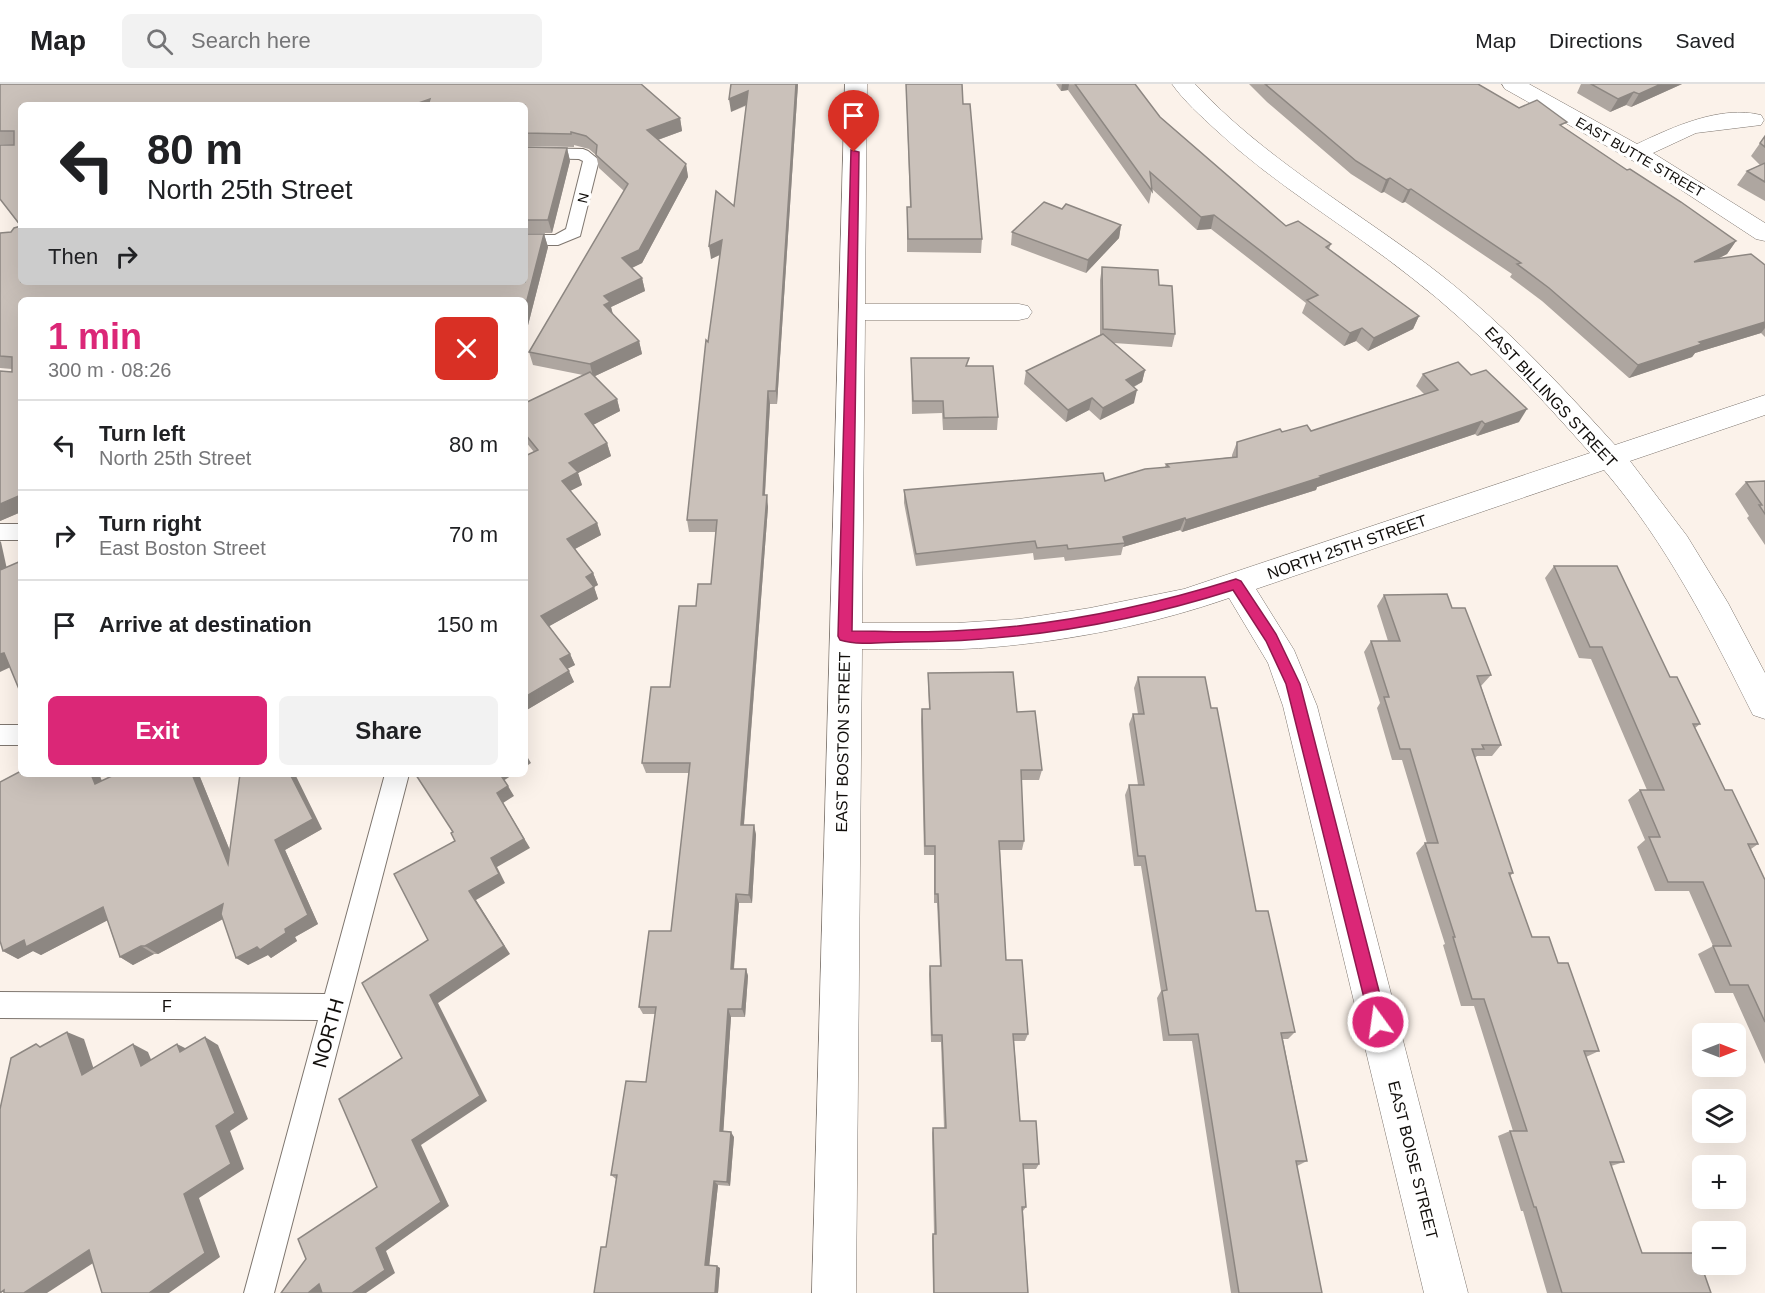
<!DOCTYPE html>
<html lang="en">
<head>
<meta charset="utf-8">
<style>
  :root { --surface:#fff; --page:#f2f2f2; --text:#202124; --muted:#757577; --line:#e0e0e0; --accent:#db2777 }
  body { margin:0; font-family:Helvetica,sans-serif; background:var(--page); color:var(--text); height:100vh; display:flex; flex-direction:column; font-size:22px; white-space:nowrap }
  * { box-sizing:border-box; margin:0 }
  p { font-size:20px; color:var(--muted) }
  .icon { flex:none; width:33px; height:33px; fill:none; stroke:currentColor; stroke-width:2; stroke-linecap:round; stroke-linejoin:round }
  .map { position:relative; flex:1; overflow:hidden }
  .sheet { position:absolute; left:18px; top:213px; width:510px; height:480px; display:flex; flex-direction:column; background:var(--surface); border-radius:9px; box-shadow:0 6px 24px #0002 }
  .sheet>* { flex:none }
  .hud { position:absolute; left:18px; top:18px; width:510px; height:183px; border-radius:9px; box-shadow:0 6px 24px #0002; background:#fff; color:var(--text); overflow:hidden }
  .needle { width:39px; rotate:90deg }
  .controls { position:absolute; left:1692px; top:939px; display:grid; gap:12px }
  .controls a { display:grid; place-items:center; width:54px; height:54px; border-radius:9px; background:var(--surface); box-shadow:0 6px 24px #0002; font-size:30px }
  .pin { position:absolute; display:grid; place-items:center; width:51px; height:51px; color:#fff; margin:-62px -26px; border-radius:50% 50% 50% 0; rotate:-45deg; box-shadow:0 0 6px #0007 }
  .pin .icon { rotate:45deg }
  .me { position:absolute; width:66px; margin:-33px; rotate:346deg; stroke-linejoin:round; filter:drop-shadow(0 0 4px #0008) }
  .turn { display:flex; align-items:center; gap:21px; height:126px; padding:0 30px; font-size:27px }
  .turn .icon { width:78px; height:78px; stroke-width:2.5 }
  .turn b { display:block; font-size:42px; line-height:51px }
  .then { display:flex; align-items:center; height:57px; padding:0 30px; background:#0003; gap:12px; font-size:22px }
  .round { display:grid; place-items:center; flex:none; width:63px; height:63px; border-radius:9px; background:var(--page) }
  .head { display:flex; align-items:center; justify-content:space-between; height:102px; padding:0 30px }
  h1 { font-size:36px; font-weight:700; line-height:45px; color:var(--accent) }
  .cta { display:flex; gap:12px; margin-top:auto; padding:12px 30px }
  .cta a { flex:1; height:69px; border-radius:9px; background:var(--accent); color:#fff; font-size:24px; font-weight:700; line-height:69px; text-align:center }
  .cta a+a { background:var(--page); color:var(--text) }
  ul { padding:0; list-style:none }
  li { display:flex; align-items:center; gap:18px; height:90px; padding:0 30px; border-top:2px solid var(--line) }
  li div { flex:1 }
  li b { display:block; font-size:22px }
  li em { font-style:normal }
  header { display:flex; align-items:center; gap:36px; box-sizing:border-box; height:84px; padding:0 30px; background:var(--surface); border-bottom:2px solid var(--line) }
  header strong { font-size:28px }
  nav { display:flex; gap:33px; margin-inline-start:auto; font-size:21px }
  .search { width:420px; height:54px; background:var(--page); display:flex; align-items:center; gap:15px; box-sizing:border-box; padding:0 21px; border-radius:9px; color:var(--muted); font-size:22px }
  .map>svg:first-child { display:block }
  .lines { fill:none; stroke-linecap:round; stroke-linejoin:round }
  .service-casing { stroke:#7e766f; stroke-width:2 }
  .minor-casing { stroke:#7e766f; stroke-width:1 }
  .service { fill:#fff; fill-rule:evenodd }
  .minor { fill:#fff; fill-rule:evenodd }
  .wall { fill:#aea6a0 }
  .shaded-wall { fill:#8d8782 }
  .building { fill:#cac1ba; stroke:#8d8782; stroke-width:1.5 }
  .route { fill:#db2777; stroke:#8e194d; stroke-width:1.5 }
  .labels { text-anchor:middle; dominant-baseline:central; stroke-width:6; stroke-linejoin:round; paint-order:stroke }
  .far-street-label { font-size:14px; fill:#110e0b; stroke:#fff }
  .street-label { font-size:16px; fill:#110e0b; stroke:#fff }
  .near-street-label { font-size:20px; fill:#110e0b; stroke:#fff }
</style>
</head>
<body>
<header>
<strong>Map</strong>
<div class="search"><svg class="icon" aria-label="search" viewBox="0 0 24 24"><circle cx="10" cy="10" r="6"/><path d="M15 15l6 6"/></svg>Search here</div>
<nav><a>Map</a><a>Directions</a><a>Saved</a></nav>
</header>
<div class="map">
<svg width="1765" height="1209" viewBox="0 0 1765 1209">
  <rect width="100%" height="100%" fill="#fbf2ea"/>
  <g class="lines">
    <defs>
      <g id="service">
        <polygon points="525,64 583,65 588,67 599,76 580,152 558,161 525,161 525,151 555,151 566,145 583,77 579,75 525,74"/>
        <rect x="0" y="440" width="21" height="16"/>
        <rect x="0" y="641" width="21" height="20"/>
        <polygon points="385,690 409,690 274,1209 244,1209 318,936 0,934 0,908 325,910"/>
      </g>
      <g id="minor">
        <path d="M845 0H867L865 220H1019L1028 222 1032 228 1028 234 1019 236H865L862 539H957L1019 535 1090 524 1184 505 1590 369C1535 307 1478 245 1412 194 1348 143 1276 102 1216 46 1201 32 1184 17 1172 0H1195C1263 73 1349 122 1428 181 1497 233 1557 297 1615 361L1765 311V331L1630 377 1687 452 1728 519 1765 589V635L1753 631C1710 545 1667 460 1604 386L1256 505 1294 566 1317 622 1468 1209H1424L1283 622 1268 579 1229 514C1154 540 1074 556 995 563 951 567 906 565 862 565L856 1209H812Z"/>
        <path d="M1502 0H1529L1637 60C1673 43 1720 21 1761 31L1764 36 1761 41 1696 49 1653 69 1765 139V157L1756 155 1660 92 1505 5Z"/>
      </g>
    </defs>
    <!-- service casing -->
    <use href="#service" class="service-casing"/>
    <!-- minor casing -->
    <use href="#minor" class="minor-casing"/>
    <!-- service -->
    <use href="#service" class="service"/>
    <!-- minor -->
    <use href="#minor" class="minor"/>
  </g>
  <!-- wall -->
  <g class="wall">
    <polygon points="0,0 641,0 680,34 682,47 658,56 686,80 688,93 642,179 632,184 642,194 645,207 611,223 613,231 639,257 642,270 595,292 617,315 620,327 593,341 607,359 611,372 578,389 582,401 570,407 597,439 601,451 575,465 593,489 598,501 594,503 598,515 549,542 570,570 575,581 567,585 574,598 525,627 525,372 534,368 525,357 525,319 583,291 533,281 529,268 624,107 599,84 596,71 589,65 574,61 574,63 525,62 525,21 21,21 21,198 525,198 525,150 544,150 548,163 525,253 525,216 21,216 21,428 0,437 0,287 12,288 12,285 0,284 0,149 11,148 14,144 20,142 0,115 0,61 14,60 0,60"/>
    <polygon points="798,0 777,320 770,320 765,411 768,423 744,741 754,741 756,751 752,819 739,819 734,885 746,885 748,892 745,933 731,933 723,1048 734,1053 730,1102 718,1101 709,1181 720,1184 718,1209 594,1209 606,1163 616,1095 611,1091 646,998 655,930 643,930 639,923 671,847 689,689 646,689 642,679 670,603 696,522 711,500 716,448 689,448 687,436 720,171 711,175 734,122 746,22 731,28"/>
    <polygon points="906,0 962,0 963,20 982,155 981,169 907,168 907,123 910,123"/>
    <polygon points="1056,0 1135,0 1160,33 1286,142 1331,160 1329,165 1419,232 1413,245 1368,267 1356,257 1344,262 1302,229 1306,219 1211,145 1197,146 1152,105 1149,120 1068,6 1061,7"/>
    <polygon points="1249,0 1478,0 1519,24 1564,44 1627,86 1736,157 1727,170 1718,175 1765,181 1765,253 1761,249 1695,269 1692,273 1629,294 1542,217 1510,193 1512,190 1405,118 1402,119 1384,108 1381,109 1351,90 1267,18"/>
    <polygon points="1581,0 1682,0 1631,23 1626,21 1610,28 1577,9"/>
    <polygon points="1765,52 1765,117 1737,101 1747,87 1760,81 1751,72"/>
    <polygon points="525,63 567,64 570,77 552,149 525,149"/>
    <polygon points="1121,141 1119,154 1086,189 1011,161 1012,148"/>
    <polygon points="1102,183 1159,201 1175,250 1172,263 1114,259 1145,286 1142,298 1134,303 1134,319 1100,336 1089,326 1066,338 1024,300 1026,287 1100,251 1100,196"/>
    <polygon points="911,274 969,282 998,333 997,346 943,346 942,329 912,330"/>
    <polygon points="1423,290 1519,338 1477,352 1475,350 1317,403 1316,406 1182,448 1180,446 1123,463 1121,471 1065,477 1064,473 1034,476 1033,469 916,482 904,419 904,406 1105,397 1165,383 1166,380 1232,373 1232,371 1237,358 1282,348 1311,347 1424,310 1416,302"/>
    <polygon points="1765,397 1765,461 1747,434 1749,432 1735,410 1746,398"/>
    <polygon points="1554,482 1670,593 1700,640 1695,644 1725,706 1758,760 1751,765 1765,796 1765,980 1733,909 1715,909 1698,870 1713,862 1689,807 1655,807 1637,763 1645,756 1628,716 1640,706 1647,706 1591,575 1579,574 1545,494"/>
    <polygon points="1384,511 1452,524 1491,591 1481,602 1501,661 1492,672 1477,672 1475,674 1513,789 1510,792 1532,853 1558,879 1599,967 1586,973 1624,1078 1611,1082 1642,1169 1711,1209 1547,1209 1523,1127 1521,1127 1498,1052 1510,1047 1513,1047 1474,922 1461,922 1443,861 1445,860 1416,769 1425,759 1427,759 1402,676 1392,676 1377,624 1380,619 1364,568 1371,557 1388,557 1377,522"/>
    <polygon points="928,589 1017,628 1042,686 1039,696 1021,696 1024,757 1022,766 1000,766 1006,876 1028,950 1025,957 1014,957 1020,1037 1039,1080 1036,1085 1023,1085 1026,1123 1023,1127 1028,1209 933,1209 932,1153 933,1150 934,1150 932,1049 933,1044 944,1044 941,958 931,958 929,890 930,882 940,882 937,819 934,819 934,771 924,771 921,636 922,625 929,625 928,600"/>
    <polygon points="1138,593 1211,624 1256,827 1295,948 1288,955 1283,955 1307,1077 1297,1082 1322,1209 1231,1209 1192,957 1163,957 1157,914 1161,907 1141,782 1134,782 1125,711 1129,701 1138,701 1129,640 1133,630 1138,630 1134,604"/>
    <polygon points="21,690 99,690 102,697 116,690 197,690 200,693 230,767 322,745 285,766 318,840 295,853 297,857 271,874 268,871 248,881 223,835 158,870 154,870 133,881 120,873 107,836 41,871 33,867 18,875 3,867"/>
  </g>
  <!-- shaded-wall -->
  <g class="shaded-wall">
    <polygon points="796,0 798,0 777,320 776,307"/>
    <polygon points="1062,0 1069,0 1068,6 1061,7"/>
    <polygon points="1661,0 1682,0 1631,23 1639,10"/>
    <polygon points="748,7 749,20 731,28 729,15"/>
    <polygon points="1634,8 1626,21 1610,28 1618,15"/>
    <polygon points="430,15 432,21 413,21"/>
    <polygon points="680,34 682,47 649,59 647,46"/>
    <polygon points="567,64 570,77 552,149 548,136"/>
    <polygon points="686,80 688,93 642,179 625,187 622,174"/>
    <polygon points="1390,94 1384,108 1381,109 1386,96"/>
    <polygon points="1411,105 1405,118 1402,119 1408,106"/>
    <polygon points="1214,131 1211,145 1197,146 1201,133"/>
    <polygon points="1121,141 1119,154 1086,189 1088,176"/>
    <polygon points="544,150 548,163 525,253 525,224"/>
    <polygon points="722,156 723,169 711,175 709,162"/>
    <polygon points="1736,157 1727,170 1684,191 1694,178"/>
    <polygon points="642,194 645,207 611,223 613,231 604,221 604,212"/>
    <polygon points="1419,232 1413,245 1368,267 1374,254"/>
    <polygon points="1765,238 1765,244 1761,249 1695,269 1692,273 1629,294 1638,281 1699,258"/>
    <polygon points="1362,244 1356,257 1344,262 1350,249"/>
    <polygon points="639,257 642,270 593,293 590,280"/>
    <polygon points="1145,286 1142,298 1123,308 1126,296"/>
    <polygon points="1137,306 1134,319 1100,336 1103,324"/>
    <polygon points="768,307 770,320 764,423 763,411"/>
    <polygon points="1092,314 1089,326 1066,338 1068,326"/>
    <polygon points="617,315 620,327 589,343 585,330"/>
    <polygon points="1527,325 1519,338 1477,352 1485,340"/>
    <polygon points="1482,337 1475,350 1317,403 1316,406 1182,448 1186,436"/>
    <polygon points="607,359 611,372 578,389 582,401 566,409 562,397 569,379"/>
    <polygon points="21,411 21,428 0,437 0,420"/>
    <polygon points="767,411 768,423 743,751 741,741"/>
    <polygon points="1185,434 1180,446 1123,463 1125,459 1123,453"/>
    <polygon points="597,439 601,451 571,467 567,455"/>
    <polygon points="0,457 1,458 10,499 0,490"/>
    <polygon points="593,489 598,501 590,505 586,493"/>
    <polygon points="594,503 598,515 546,544 541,532"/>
    <polygon points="4,569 17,580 0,588 0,570"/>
    <polygon points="570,570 575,581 565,586 560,575"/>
    <polygon points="569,587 574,598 525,627 525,613"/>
    <polygon points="525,669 531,679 525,683"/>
    <polygon points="91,690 99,690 107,710 95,700"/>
    <polygon points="192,690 197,690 200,693 239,789 228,780"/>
    <polygon points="290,690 295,690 322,745 285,766 318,840 295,853 297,857 271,874 268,871 248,881 236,874 285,845 275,756"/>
    <polygon points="499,690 514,690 503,697"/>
    <polygon points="508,702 514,712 503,719 530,764 497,783 505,799 476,816 510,870 438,919 487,1017 421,1061 449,1122 386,1167 395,1189 366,1209 352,1209 376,1164 412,1056 430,911 469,807 491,774 497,709"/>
    <polygon points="754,741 756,751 752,819 749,811"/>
    <polygon points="736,810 739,819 733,892 731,885"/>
    <polygon points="223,820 234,829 158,870 145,862"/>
    <polygon points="103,823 116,832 41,871 33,867 18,875 3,867 24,856"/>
    <polygon points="141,862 154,870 133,881 120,873"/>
    <polygon points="746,885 748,892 745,933 742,925"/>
    <polygon points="728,925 731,933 723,1053 720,1047"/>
    <polygon points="67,948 84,955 98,998 82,991"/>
    <polygon points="205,953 218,961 248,1035 230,1047 244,1085 199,1114 220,1173 169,1209 149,1209 184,1110 216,1042"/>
    <polygon points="133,960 148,968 156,988 141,982"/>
    <polygon points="177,960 191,967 180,968"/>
    <polygon points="731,1048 734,1053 730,1102 727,1098"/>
    <polygon points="714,1097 718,1101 709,1184 705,1181"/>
    <polygon points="89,1166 107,1170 47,1209 24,1209"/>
    <polygon points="717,1182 720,1184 718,1209 715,1209"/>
    <polygon points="319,1200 323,1209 308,1209"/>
  </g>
  <!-- building -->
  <g class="building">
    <polygon points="0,0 641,0 680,34 647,46 686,80 639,166 622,174 642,194 604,212 610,218 604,221 639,257 590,280 529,268 628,100 596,71 597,61 586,52 571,48 571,50 525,49 525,21 428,21 430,15 413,21 21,21 21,198 525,198 525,150 544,150 525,224 525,216 21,216 21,411 0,420 0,287 12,288 12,273 0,272 0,149 11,148 14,144 21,142 0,115 0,61 14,61 14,47 0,47"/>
    <polygon points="731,0 796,0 776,307 768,307 763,411 767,411 741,741 754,741 749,811 736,810 731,885 746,885 742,925 728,925 720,1047 731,1048 727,1098 714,1097 705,1181 717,1182 715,1209 594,1209 601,1163 606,1163 617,1091 611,1091 626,997 646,998 656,923 639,923 649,847 671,847 690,679 642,679 651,603 670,603 679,522 696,522 698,500 711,500 717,436 687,436 706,256 708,258 722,156 709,162 716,107 734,122 748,7 729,15"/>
    <polygon points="906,0 962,0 963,20 970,20 982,155 908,155 907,123 911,123"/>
    <polygon points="1075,0 1135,0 1160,33 1286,142 1298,137 1331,160 1326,163 1419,232 1374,254 1362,244 1350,249 1307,216 1318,211 1214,131 1201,133 1150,88 1152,107"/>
    <polygon points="1265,0 1478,0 1519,24 1537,16 1567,38 1560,41 1627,86 1630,85 1681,118 1736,157 1694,178 1751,170 1765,181 1765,238 1699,258 1702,260 1638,281 1549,204 1517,180 1521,179 1411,105 1408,106 1390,94 1386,96 1356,77"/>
    <polygon points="1591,0 1661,0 1639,10 1634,8 1618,15"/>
    <polygon points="1765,52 1765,63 1760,59"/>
    <polygon points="525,63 567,64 548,136 525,136"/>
    <polygon points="1765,79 1765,98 1747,87"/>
    <polygon points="1044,118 1062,125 1066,120 1121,141 1088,176 1012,148"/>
    <polygon points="1102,183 1158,186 1159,201 1172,202 1175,250 1103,245"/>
    <polygon points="1103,250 1145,286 1126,296 1137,306 1103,324 1092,314 1068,326 1026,287"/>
    <polygon points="911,274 969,274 966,282 993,282 998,333 944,334 943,317 913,317"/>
    <polygon points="1458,278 1471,291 1486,286 1527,325 1485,340 1482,337 1320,392 1322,393 1186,436 1185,434 1123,453 1125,459 1068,465 1067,461 1037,464 1035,457 916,470 904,406 1103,389 1105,397 1145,385 1169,383 1166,380 1237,373 1237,358 1280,345 1282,348 1307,341 1311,347 1438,306 1423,290"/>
    <polygon points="590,288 617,315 585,330 607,359 569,379 578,388 562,397 597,439 567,455 593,489 586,493 594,503 541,532 570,570 560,575 569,587 525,613 525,372 538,366 525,350 525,319"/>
    <polygon points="1765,397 1765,430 1759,421 1762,421 1746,398"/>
    <polygon points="21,477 21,610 4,569 0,570 0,486"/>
    <polygon points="1554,482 1617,482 1670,593 1677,593 1700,640 1693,640 1725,706 1732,706 1758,760 1748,760 1765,796 1765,938 1748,901 1730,901 1713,862 1731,862 1703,798 1668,798 1649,753 1660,753 1640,706 1664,706 1602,563 1590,563"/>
    <polygon points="1447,510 1452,524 1465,524 1491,591 1477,592 1501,661 1482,661 1484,665 1472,665 1513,789 1509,789 1532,853 1549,853 1558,879 1568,879 1599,967 1584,967 1624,1078 1610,1078 1642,1169 1697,1169 1711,1209 1562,1209 1536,1123 1534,1123 1510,1047 1527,1047 1484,915 1472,915 1453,853 1455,853 1425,759 1438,759 1410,665 1400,665 1384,613 1389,613 1371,557 1400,557 1384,511"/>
    <polygon points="1013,588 1017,628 1035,627 1042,686 1021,686 1024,757 999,757 1006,876 1022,876 1028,950 1013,950 1020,1037 1036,1037 1039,1080 1023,1080 1026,1123 1022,1123 1028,1209 934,1209 933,1150 936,1150 933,1044 946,1044 942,951 932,951 930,882 941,882 938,810 935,810 935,762 925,762 922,625 930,625 928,589"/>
    <polygon points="1138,593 1205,593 1211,624 1217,624 1256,827 1268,827 1295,948 1281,949 1307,1077 1296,1077 1322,1209 1239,1209 1198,950 1169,951 1162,907 1167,906 1145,772 1138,772 1129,701 1144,701 1133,630 1144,630"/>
    <polygon points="21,687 21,690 91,690 95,700 116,690 192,690 228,780 240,690 290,690 313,735 275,756 308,831 285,845 286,849 260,866 257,863 236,874 221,830 223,820 145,862 141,862 120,873 103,823 26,863 24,856 3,867 0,857 0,698"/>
    <polygon points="417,690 500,690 508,702 497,709 524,755 491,774 499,790 469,807 504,862 430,911 480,1012 412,1056 441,1118 376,1164 385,1186 352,1209 322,1209 319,1200 308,1209 281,1209 306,1175 298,1155 377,1103 339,1015 402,974 362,899 428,856 394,790 455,757 451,749 453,748 416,691"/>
    <polygon points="67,948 82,991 133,960 141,982 177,960 180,968 205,953 235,1029 216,1042 231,1080 184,1110 205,1169 149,1209 102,1209 89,1166 24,1209 4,1209 4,1206 0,1209 0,1025 11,974 36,960 40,963"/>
  </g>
  <!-- route -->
  <path class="route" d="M851 66 859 68 852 547C885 547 919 549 953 547 1049 543 1144 524 1236 495L1241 497 1276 550 1300 600 1387 938 1384 944 1378 946 1373 944 1370 938 1286 600 1266 557 1233 506C1126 540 1016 558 904 558 885 558 859 562 840 556L838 552Z"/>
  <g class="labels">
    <!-- far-street labels -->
    <g class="far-street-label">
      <text transform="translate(1640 73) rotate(30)">EAST BUTTE STREET</text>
      <text transform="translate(583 114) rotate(-77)">N</text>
    </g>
    <!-- street labels -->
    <g class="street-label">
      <text transform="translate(1551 313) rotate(47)">EAST BILLINGS STREET</text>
      <text transform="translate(1347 463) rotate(-19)">NORTH 25TH STREET</text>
      <text transform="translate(843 658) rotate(-89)">EAST BOSTON STREET</text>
      <text x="167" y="922">F</text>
      <text transform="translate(1413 1076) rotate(76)">EAST BOISE STREET</text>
    </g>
    <!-- near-street labels -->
    <g class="near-street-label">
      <text transform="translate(328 949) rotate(-75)">NORTH</text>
    </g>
  </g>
</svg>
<div class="controls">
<a><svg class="needle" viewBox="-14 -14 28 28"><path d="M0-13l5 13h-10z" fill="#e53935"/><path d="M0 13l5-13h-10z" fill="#757577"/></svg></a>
<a><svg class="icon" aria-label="layers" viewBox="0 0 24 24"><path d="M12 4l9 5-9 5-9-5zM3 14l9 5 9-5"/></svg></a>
<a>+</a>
<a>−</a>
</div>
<div class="pin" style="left:854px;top:68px;background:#d93025"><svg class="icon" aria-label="arrive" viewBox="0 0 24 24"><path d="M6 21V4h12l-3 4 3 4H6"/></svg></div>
<svg class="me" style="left:1378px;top:938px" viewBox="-20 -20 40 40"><circle r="17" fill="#db2777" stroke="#fff" stroke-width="3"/><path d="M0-11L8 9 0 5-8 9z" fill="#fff"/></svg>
<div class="hud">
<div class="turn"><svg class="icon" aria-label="left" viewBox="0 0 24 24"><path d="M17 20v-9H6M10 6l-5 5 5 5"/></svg><div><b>80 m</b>North 25th Street</div></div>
<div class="then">Then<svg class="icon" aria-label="right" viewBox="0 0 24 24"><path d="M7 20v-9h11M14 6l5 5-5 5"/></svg></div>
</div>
<section class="sheet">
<div class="head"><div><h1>1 min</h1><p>300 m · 08:26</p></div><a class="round" style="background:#d93025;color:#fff"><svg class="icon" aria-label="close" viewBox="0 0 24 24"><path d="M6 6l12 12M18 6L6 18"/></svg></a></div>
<ul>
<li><svg class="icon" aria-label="left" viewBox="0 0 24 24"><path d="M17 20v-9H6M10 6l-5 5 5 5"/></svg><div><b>Turn left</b><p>North 25th Street</p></div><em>80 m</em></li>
<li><svg class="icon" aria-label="right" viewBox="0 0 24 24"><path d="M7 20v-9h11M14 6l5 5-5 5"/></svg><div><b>Turn right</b><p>East Boston Street</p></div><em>70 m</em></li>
<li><svg class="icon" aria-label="arrive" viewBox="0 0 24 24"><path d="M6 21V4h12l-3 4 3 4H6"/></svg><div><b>Arrive at destination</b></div><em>150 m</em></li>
</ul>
<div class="cta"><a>Exit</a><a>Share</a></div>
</section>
</div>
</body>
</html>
